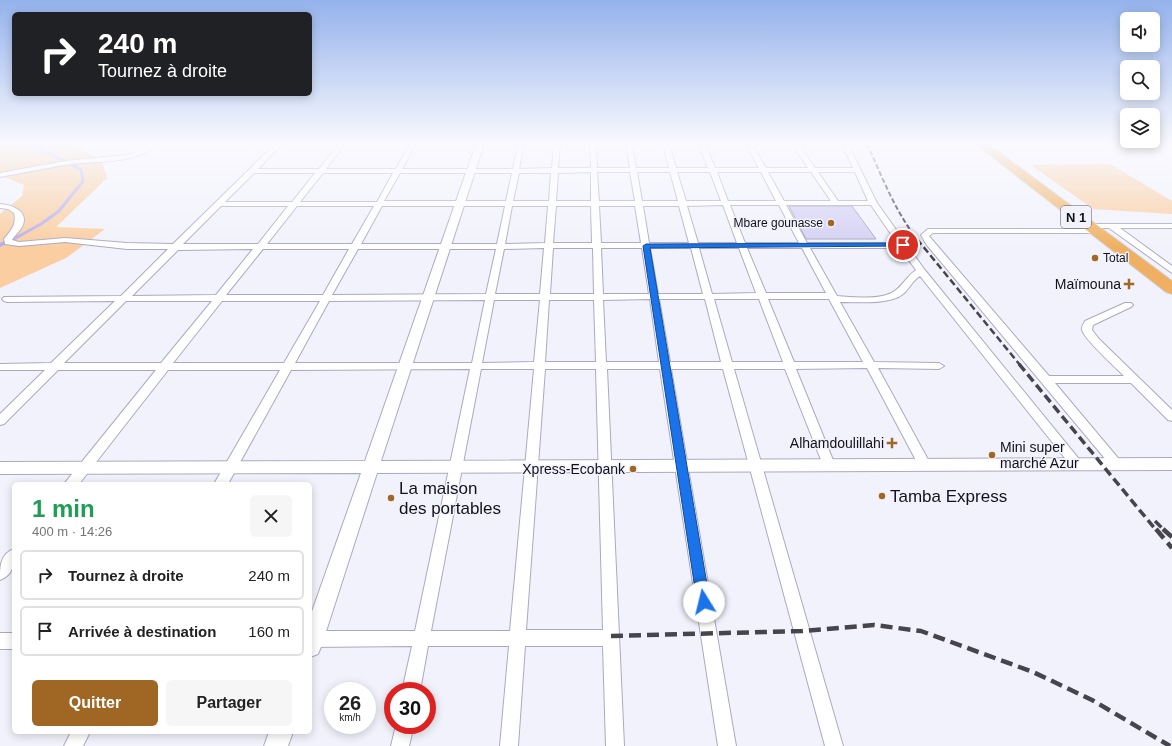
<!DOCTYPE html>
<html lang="fr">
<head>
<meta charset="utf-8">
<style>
  :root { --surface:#fff; --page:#f6f6f6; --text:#222; --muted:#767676; --line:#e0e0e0; --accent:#9f6723 }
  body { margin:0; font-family:Helvetica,sans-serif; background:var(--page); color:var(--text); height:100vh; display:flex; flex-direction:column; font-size:15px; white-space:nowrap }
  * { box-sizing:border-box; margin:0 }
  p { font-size:13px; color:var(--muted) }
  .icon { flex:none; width:22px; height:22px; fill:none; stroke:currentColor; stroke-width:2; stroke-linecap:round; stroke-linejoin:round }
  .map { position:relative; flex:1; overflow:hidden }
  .panel { position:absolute; left:12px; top:482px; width:300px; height:252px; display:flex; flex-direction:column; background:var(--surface); border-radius:6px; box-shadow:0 2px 10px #0003 }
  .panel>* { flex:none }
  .hud { position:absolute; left:12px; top:12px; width:300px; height:84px; border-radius:6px; box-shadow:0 2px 10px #0003; background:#202124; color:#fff; overflow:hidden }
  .controls { position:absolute; left:1120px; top:12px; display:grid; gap:8px }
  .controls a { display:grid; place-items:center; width:40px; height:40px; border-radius:6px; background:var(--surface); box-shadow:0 2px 10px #0003; font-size:20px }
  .speed { position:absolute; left:324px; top:682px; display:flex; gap:8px; font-size:20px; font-weight:700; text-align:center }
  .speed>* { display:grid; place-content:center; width:52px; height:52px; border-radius:50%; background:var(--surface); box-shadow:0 2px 10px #0003; line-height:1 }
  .speed small { font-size:10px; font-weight:400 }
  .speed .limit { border:6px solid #d22; background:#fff; color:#111 }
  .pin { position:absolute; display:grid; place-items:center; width:34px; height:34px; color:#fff; margin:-17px; border:2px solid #fff; border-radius:50%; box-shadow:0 1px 4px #0007 }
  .me { position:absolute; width:44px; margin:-22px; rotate:351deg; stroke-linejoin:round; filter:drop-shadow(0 0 3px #0008) }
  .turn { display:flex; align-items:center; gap:14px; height:84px; padding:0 20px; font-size:18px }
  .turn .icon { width:52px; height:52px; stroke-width:2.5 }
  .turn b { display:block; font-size:28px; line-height:34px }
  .round { display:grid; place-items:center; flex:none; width:42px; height:42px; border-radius:6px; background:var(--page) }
  .head { display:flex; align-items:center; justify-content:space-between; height:68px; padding:0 20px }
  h1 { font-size:24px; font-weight:700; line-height:30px; color:#1e9e55 }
  .cta { display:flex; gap:8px; margin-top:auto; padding:8px 20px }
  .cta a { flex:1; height:46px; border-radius:6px; background:var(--accent); color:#fff; font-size:16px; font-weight:700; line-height:46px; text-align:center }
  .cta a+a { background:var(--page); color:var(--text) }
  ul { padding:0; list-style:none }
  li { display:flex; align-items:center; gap:12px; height:50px; margin:0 8px 6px; padding:0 12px; border:2px solid var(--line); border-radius:6px }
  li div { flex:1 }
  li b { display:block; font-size:15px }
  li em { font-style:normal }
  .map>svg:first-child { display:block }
  .green { fill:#facea1 }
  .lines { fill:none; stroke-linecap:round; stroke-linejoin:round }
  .stream-far1 { stroke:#b6aef1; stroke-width:3 }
  .stream { stroke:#b6aef1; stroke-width:4 }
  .building { fill:#d4d1f4; stroke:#a4a2ba }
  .minor-casing { stroke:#aba9c1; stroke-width:2 }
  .tertiary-casing { stroke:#aba9c1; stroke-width:2 }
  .trunk-casing { stroke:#d0d0d1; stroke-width:2 }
  .minor { fill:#fff; fill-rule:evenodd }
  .tertiary { fill:#fff; fill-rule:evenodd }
  .trunk { fill:#f0b063; fill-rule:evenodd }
  .rail-far3 { stroke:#46454e; stroke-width:2; stroke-dasharray:5 2.5; stroke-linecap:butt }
  .rail-far2 { stroke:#46454e; stroke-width:2.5; stroke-dasharray:7 3.5; stroke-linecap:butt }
  .rail-far1 { stroke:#46454e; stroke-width:3.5; stroke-dasharray:9 4.5; stroke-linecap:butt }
  .rail { stroke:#46454e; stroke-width:4.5; stroke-dasharray:12 6; stroke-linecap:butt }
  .route { fill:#1a73e8; stroke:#114b97 }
  .poi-dot { fill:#9f6723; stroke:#f2f2fc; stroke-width:1.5 }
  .labels { text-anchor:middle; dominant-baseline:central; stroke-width:3; stroke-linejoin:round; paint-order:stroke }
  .far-poi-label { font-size:12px; fill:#13121a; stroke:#f2f2fc; text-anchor:end }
  .shield { fill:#f2f2fc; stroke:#56555e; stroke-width:1 }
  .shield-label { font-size:13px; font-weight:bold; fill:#13121a }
  .poi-label { font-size:14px; fill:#13121a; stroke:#f2f2fc; text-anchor:end }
  .near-poi-label { font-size:17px; fill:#13121a; stroke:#f2f2fc; text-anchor:start }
</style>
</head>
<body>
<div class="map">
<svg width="1172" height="746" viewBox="0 0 1172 746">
  <rect width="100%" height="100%" fill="#f2f2fc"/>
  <!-- green -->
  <g class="green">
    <polygon points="0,144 74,144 102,162 107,178 56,227 105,229 66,258 0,288 0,214 22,196 24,185 0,175"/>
    <polygon points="1110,164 1172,201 1172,214 1093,209 1031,165"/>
  </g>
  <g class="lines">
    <!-- stream-far1 -->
    <polyline class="stream-far1" points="12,240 41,224 59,211 83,181 81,170 31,144"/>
    <!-- stream -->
    <polyline class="stream" points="0,245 14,239"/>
  </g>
  <!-- building -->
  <polygon class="building" points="789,206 852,206 876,239 806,239"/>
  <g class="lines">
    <defs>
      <g id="minor">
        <path d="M150 144H158C134 166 94 160 64 165 42 169 21 173 0 177V173L65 161 125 155 132 154Z"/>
        <path d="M275 144H282L258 169H319L339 144H345L326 169H396L410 144H416L402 169H513L518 144H524L519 169 552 168 554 144H560L558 168H591L590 144H596L597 168H630L626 144H632L636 168H669L663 144H669L676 168H708L699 144H705L715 168H759L746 144H752L766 168H808L792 144H798L815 168H853L842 144H848L877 203 924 269 1083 464 1082 467 1077 469 1072 467 920 276C913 280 909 289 903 294 890 305 857 302 840 302L874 362 939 363 944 366 939 369 878 368 931 465 930 468 925 470 920 468 867 368 796 369 835 465 834 468 829 470 824 468 823 465 785 369H734L843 746H825L723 369H671L736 746H718L660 369H607L624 746H606L603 646H525L518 746H500L509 646H428L420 691H402L412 646 310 647V631H415L470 369 291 370 228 484H214L280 370H168L79 484H64L156 370H58L4 424 0 425V414L45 370H0V364L51 363 115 301 7 302 4 301 2 299 4 297 121 296 168 249H127L65 242 19 246 5 244 4 239C11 230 17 225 14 213L8 209 0 208V204C12 205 30 211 22 227 19 232 14 236 12 240L19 242 65 238 127 243 173 244ZM591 172V201H556L558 173ZM597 172H630L635 201H599ZM637 172H670L678 201H642ZM677 172H710L721 201H686ZM717 172H761L776 201H728ZM768 172H811L831 201H784ZM818 172H855L868 201H838ZM254 173H315L292 202H225ZM323 173H393L377 202H300ZM400 173H512L506 201H384ZM519 173H551L549 201H513ZM723 205 737 243H698L687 206ZM730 205H779L799 243H745ZM786 205H871L897 243H807ZM221 206H288L258 244H183ZM297 206H374L352 244H267ZM382 206H505L497 244H361ZM512 206H548L545 243 505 244ZM556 206H591L592 243H553ZM599 206H635L641 243H601ZM643 206H679L689 243H649ZM544 248 540 294H495L504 249ZM553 248H593L594 294H550ZM601 248H642L649 294H603ZM650 248H691L703 294H658ZM699 248H739L756 293 712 294ZM747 248H802L826 293H766ZM810 248H900L916 270C907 276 904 284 896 290 883 301 853 297 837 296ZM253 249 216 295 132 296 178 250ZM263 249H349L323 295H226ZM358 249H496L486 294 332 295ZM650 299 659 362H606L603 300ZM659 299H705L721 362H670ZM714 299H759L783 362H732ZM768 299H829L863 362H794ZM485 300 472 363H295L329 301ZM494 300H540L534 362 482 363ZM549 300H594L596 362H545ZM126 301H212L161 363H64ZM222 301H320L284 363H173ZM481 369H534L510 631H431ZM545 369H596L603 630H526Z"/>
        <polygon points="1085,224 1172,224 1172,228 1120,228 1172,266 1172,273 1109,228 1088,228 1084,226"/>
        <path d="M928 229H1098V233H933L929 236 1049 376H1124C1115 367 1085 340 1082 330 1081 327 1084 323 1085 321L1125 303H1131L1133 305 1131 307 1093 325 1092 330 1099 339 1172 410V421L1168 420 1131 383H1055L1123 464 1122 467 1117 469 1112 467 926 244 921 235Z"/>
        <path d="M14 549C14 562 15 574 0 580 0 567 0 554 14 549Z"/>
        <rect x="0" y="633" width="14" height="16"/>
        <polygon points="396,725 414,725 409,746 391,746"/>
        <polygon points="71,732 90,732 83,746 64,746"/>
      </g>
      <g id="tertiary">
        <polygon points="476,144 484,144 381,461 1172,458 1172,470 377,473 321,647 318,654 310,657 310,617 361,473 0,474 0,462 365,461"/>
        <polygon points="269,732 293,732 288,746 264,746"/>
      </g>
      <polygon id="trunk" points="976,144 988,144 1172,281 1172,294 1166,292"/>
    </defs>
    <!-- minor casing -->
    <use href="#minor" class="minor-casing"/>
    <!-- tertiary casing -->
    <use href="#tertiary" class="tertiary-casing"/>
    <!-- trunk casing -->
    <use href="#trunk" class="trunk-casing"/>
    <!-- minor -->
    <use href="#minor" class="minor"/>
    <!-- tertiary -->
    <use href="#tertiary" class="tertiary"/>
    <!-- trunk -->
    <use href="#trunk" class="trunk"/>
    <!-- rail-far3 -->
    <path class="rail-far3" d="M867 144C882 176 895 212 918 240"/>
    <!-- rail-far2 -->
    <polyline class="rail-far2" points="917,239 1020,365"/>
    <!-- rail-far1 -->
    <g class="rail-far1">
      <polyline points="1019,364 1156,530"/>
      <polyline points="1155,521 1164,530"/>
    </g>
    <!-- rail -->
    <g class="rail">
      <polyline points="1156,529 1172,548"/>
      <polyline points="1163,529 1172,537"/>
      <polyline points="611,636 802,631 874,625 921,631 1033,672 1092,700 1170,746"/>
    </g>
  </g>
  <!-- sky -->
  <linearGradient id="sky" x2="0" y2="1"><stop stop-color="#94b2ec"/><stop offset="0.58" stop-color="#f9f9fe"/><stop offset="1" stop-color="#f9f9fe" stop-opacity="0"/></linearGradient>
  <rect width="1172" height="248" fill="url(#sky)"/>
  <!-- route -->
  <polygon class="route" points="903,243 905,244 905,246 650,248 710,602 709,606 704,608 699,606 697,602 643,246 646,244"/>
  <!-- markers -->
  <g class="poi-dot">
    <circle cx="831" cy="223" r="4"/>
    <circle cx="1095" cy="258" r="4"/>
    <path d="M1127 278h4v4h4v4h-4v4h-4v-4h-4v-4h4z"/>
    <path d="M890 437h4v4h4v4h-4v4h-4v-4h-4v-4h4z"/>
    <circle cx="992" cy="455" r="4"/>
    <circle cx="633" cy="469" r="4"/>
    <circle cx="882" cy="496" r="4"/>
    <circle cx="391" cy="498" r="4"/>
  </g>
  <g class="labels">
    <!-- far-poi labels -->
    <g class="far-poi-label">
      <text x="823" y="223">Mbare gounasse</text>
      <text x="1103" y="258" text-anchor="start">Total</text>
    </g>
    <!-- shield labels -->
    <rect class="shield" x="1061" y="206" width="30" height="22" rx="3"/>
    <g class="shield-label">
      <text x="1076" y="217">N 1</text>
    </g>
    <!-- poi labels -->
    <g class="poi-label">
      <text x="1121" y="284">Maïmouna</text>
      <text x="884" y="443">Alhamdoulillahi</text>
      <text x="1000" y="447" text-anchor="start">Mini super<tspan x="1000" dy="16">marché Azur</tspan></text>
      <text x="625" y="469">Xpress-Ecobank</text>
    </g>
    <!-- near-poi labels -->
    <g class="near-poi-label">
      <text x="399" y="488">La maison<tspan x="399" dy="20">des portables</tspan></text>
      <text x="890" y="496">Tamba Express</text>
    </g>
  </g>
</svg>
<div class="controls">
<a><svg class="icon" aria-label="sound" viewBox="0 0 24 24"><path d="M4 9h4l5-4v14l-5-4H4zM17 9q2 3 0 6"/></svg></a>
<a><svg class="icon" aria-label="search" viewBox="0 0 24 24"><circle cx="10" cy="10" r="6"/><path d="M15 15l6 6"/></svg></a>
<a><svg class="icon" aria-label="layers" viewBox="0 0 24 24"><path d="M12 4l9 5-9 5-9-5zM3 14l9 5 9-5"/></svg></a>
</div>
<div class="speed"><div>26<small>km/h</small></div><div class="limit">30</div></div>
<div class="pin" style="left:903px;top:245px;background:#d93025"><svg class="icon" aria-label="arrive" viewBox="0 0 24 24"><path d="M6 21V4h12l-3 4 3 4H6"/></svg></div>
<svg class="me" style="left:704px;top:602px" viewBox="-20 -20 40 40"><circle r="19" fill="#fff"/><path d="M0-13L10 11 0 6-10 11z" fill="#1a73e8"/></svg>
<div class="hud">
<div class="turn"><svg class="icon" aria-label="right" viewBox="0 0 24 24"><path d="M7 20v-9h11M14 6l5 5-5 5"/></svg><div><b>240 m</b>Tournez à droite</div></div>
</div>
<section class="panel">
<div class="head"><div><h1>1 min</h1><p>400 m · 14:26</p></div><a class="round"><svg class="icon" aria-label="close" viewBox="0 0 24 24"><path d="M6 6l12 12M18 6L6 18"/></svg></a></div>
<ul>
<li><svg class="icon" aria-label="right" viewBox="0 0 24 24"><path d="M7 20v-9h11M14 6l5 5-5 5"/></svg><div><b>Tournez à droite</b></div><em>240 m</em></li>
<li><svg class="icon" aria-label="arrive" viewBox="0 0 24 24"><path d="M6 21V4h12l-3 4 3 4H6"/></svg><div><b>Arrivée à destination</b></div><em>160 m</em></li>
</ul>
<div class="cta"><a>Quitter</a><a>Partager</a></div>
</section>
</div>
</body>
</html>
